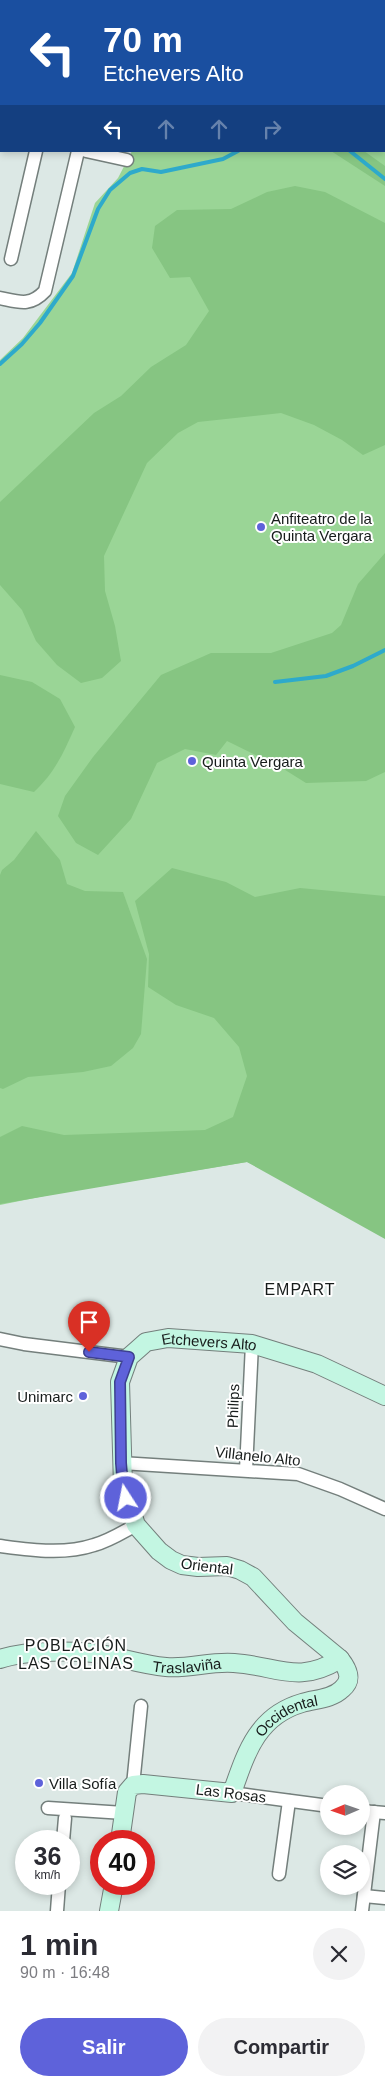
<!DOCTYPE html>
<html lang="es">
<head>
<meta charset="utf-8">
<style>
  :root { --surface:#fff; --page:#f2f2f3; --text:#2b2b33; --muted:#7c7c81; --accent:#5e62da }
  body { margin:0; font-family:Helvetica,sans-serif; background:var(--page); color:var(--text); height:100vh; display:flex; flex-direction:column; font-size:19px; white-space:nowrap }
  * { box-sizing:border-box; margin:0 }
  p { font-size:16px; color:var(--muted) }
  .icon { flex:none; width:28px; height:28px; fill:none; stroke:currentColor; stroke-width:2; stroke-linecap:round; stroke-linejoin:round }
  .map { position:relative; height:1911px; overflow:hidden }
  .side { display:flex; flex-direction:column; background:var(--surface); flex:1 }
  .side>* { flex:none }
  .guide { position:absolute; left:0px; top:0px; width:385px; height:152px; box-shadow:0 2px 8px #0003; background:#1a4fa0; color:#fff; overflow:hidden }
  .needle { width:32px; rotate:268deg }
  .tools { position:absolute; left:320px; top:1785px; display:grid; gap:10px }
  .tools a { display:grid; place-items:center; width:50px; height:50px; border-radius:50%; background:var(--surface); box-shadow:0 2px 8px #0003; font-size:25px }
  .speed { position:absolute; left:15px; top:1830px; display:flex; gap:10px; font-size:25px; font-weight:700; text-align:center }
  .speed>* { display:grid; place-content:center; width:65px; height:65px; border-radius:50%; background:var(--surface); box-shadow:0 2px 8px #0003; line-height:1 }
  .speed small { font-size:12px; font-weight:400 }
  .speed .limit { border:8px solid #d22; background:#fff; color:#111 }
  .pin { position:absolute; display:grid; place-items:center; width:42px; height:42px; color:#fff; margin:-51px -21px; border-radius:50% 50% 50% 0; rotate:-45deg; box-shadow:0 0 5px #0007 }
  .pin .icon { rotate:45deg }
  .me { position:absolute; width:55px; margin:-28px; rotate:349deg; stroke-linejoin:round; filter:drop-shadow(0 0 4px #0008) }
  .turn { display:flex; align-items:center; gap:18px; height:105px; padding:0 20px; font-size:22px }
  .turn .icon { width:65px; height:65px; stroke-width:2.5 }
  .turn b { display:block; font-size:35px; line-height:42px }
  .lanes { display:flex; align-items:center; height:48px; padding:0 20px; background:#0003; justify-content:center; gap:25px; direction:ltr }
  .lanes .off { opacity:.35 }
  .round { display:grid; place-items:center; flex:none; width:52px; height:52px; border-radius:26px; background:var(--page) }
  .overview { display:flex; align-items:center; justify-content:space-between; height:85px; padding:0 20px }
  h1 { font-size:30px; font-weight:700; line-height:38px }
  .primary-button { display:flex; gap:10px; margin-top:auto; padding:10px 20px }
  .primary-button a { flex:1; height:58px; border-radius:30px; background:var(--accent); color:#fff; font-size:20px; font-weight:700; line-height:58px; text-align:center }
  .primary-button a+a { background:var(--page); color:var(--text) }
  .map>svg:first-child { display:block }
  .green { fill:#9ad596 }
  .forest { fill:#86c582 }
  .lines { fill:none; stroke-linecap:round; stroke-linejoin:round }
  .stream { stroke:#2eaacb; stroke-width:4 }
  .street-casing { stroke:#747f7c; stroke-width:15 }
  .secondary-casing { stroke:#747f7c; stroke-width:20 }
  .street { stroke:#fff; stroke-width:12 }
  .secondary { stroke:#c3f6e2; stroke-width:18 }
  .route-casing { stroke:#3d408e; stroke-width:12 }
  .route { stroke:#5e62da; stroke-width:9 }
  .poi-dot { fill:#5e62da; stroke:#fff; stroke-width:2 }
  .labels { text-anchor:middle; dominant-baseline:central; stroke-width:4; stroke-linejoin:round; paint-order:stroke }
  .poi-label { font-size:15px; fill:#171c1b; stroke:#fff; text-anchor:start }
  .street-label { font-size:15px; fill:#171c1b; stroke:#fff }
  .neighbourhood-label { font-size:16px; letter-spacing:1px; fill:#171c1b; stroke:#fff }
</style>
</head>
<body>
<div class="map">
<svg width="385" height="1911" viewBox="0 0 385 1911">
  <rect width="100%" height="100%" fill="#dce8e5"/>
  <!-- green -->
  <polygon class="green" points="179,0 385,0 385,1229 247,1162 59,1193 0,1205 0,360 23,338 72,273 95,203 118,178 132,151 384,151 384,1"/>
  <!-- forest -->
  <g class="forest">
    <polygon points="179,0 385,0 385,55 384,1"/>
    <polygon points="331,151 364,151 385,166 385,186"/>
    <polygon points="295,186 325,192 385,223 385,445 363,455 342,440 314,425 281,413 198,422 178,433 147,463 104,556 105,591 115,626 121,661 102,678 81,683 57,665 36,641 22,610 0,585 0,502 94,413 121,396 151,367 186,345 209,311 190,277 170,278 152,248 155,226 177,210 231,209 267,192"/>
    <polygon points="385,553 385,772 366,781 306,783 282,768 227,741 216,755 185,749 157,763 131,819 98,855 76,843 58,816 65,796 93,757 161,675 211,653 271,653 332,633 341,625 358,584"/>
    <path d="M0 675 32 682 60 699 75 727C63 754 55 772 34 792L0 784Z"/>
    <polygon points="36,831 60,860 67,884 85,891 123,892 147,959 141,1034 133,1048 111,1066 83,1072 28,1077 3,1089 0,1088 0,875 2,870 14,860"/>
    <polygon points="172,868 226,882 255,897 300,888 385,896 385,1239 247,1162 0,1204 0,1137 22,1126 64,1135 205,1130 233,1117 247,1076 239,1047 214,1018 176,1005 148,987 149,954 135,901"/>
  </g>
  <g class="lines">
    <!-- stream -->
    <g class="stream">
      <polyline points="350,151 385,179"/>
      <polyline points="0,364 22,344 40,323 73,276 98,209 110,190 130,173 142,169 161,172 223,159 238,151"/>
      <polyline points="275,682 326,676 353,666 385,650"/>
    </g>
    <defs>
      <g id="street">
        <polyline points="150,1 150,0"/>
        <polyline points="0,32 1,28"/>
        <polyline points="0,131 1,131"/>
        <polyline points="86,151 127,160"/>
        <polyline points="11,259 36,151"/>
        <path d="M0 298C19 302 30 307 45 291L78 151"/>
        <polyline points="0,1339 24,1344 129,1357"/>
        <polyline points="121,1463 298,1474 340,1489 385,1509"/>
        <polyline points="246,1470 252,1344"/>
        <path d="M0 1546C31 1550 64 1555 94 1545 109 1541 123 1532 136 1525"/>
        <polyline points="133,1785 141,1706"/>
        <polyline points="232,1793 329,1806"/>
        <polyline points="48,1808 124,1813"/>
        <polyline points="361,1811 385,1813"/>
        <polyline points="63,1841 65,1818"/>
        <polyline points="279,1874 289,1801"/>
        <polyline points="364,1896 385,1898"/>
        <polyline points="57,1911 59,1884"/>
        <polyline points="362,1911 374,1812"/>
      </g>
      <g id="secondary">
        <path id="s1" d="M0 1659C27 1650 78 1650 106 1655 126 1659 145 1665 166 1667 189 1669 211 1661 234 1663 278 1666 298 1685 340 1659"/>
        <path id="s2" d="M120 1841 127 1792 133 1785 143 1784 232 1793C246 1753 257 1716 302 1703 315 1699 332 1699 342 1689 353 1680 348 1669 340 1659L295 1622 253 1577 240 1570 227 1566 198 1567 182 1565 171 1560 159 1551 136 1525 123 1486 120 1382 129 1357 137 1350 146 1342 168 1338 252 1344 317 1364 385 1396"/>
        <polyline points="109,1911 114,1884"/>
      </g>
    </defs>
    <!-- street casing -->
    <use href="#street" class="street-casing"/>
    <!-- secondary casing -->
    <use href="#secondary" class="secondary-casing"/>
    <!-- street -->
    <use href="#street" class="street"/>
    <!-- secondary -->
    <use href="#secondary" class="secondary"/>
  </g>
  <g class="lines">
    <defs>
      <polyline id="route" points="89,1352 129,1357 120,1382 121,1463 123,1486 126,1498"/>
    </defs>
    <!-- route casing -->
    <use href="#route" class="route-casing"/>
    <!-- route -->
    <use href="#route" class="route"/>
  </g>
  <!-- markers -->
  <g class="poi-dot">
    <circle cx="261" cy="527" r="5"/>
    <circle cx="192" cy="761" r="5"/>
    <circle cx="83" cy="1396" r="5"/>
    <circle cx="39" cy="1783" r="5"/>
  </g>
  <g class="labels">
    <!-- poi labels -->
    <g class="poi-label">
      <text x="271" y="518">Anfiteatro de la<tspan x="271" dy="17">Quinta Vergara</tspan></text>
      <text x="202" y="761">Quinta Vergara</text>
      <text x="73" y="1396" text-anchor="end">Unimarc</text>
      <text x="49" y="1783">Villa Sofía</text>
    </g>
    <!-- street labels -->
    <g class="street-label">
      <text stroke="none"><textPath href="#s2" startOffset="868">Etchevers Alto</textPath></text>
      <text transform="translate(233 1406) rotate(-88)">Philips</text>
      <text transform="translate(258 1456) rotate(6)">Villanelo Alto</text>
      <text transform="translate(207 1566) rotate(7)">Oriental</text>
      <text stroke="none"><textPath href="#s1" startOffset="189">Traslaviña</textPath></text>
      <text stroke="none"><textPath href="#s2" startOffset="258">Occidental</textPath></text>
      <text transform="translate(231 1793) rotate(7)">Las Rosas</text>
    </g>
    <!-- neighbourhood labels -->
    <g class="neighbourhood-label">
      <text x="300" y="1289">EMPART</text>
      <text x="76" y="1645">POBLACIÓN<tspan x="76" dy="18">LAS COLINAS</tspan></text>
    </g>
  </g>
</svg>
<div class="tools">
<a><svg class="needle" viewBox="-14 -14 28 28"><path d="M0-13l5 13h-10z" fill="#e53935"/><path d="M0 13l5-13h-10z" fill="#7c7c81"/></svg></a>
<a><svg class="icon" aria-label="layers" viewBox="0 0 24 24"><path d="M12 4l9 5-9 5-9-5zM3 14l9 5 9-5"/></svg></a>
</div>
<div class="speed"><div>36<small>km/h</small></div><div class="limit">40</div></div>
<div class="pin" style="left:89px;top:1352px;background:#d93025"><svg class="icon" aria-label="arrive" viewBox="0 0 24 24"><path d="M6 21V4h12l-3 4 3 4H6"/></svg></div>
<svg class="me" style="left:126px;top:1498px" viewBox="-20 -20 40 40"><circle r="17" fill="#5e62da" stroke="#fff" stroke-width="3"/><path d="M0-11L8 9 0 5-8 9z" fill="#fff"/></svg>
<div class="guide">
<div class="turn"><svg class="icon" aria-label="left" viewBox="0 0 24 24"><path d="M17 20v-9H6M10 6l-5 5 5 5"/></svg><div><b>70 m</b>Etchevers Alto</div></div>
<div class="lanes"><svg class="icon" aria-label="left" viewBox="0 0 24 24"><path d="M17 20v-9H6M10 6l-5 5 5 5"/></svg><svg class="icon off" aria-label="ahead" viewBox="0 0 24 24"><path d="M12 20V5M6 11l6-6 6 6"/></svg><svg class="icon off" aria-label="ahead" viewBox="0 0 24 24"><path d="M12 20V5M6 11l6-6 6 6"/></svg><svg class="icon off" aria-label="right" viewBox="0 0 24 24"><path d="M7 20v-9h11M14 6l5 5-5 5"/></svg></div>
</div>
</div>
<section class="side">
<div class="overview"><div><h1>1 min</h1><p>90 m · 16:48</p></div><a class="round"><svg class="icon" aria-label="close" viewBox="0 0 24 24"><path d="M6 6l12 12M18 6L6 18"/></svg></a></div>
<div class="primary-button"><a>Salir</a><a>Compartir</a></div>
</section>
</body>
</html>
